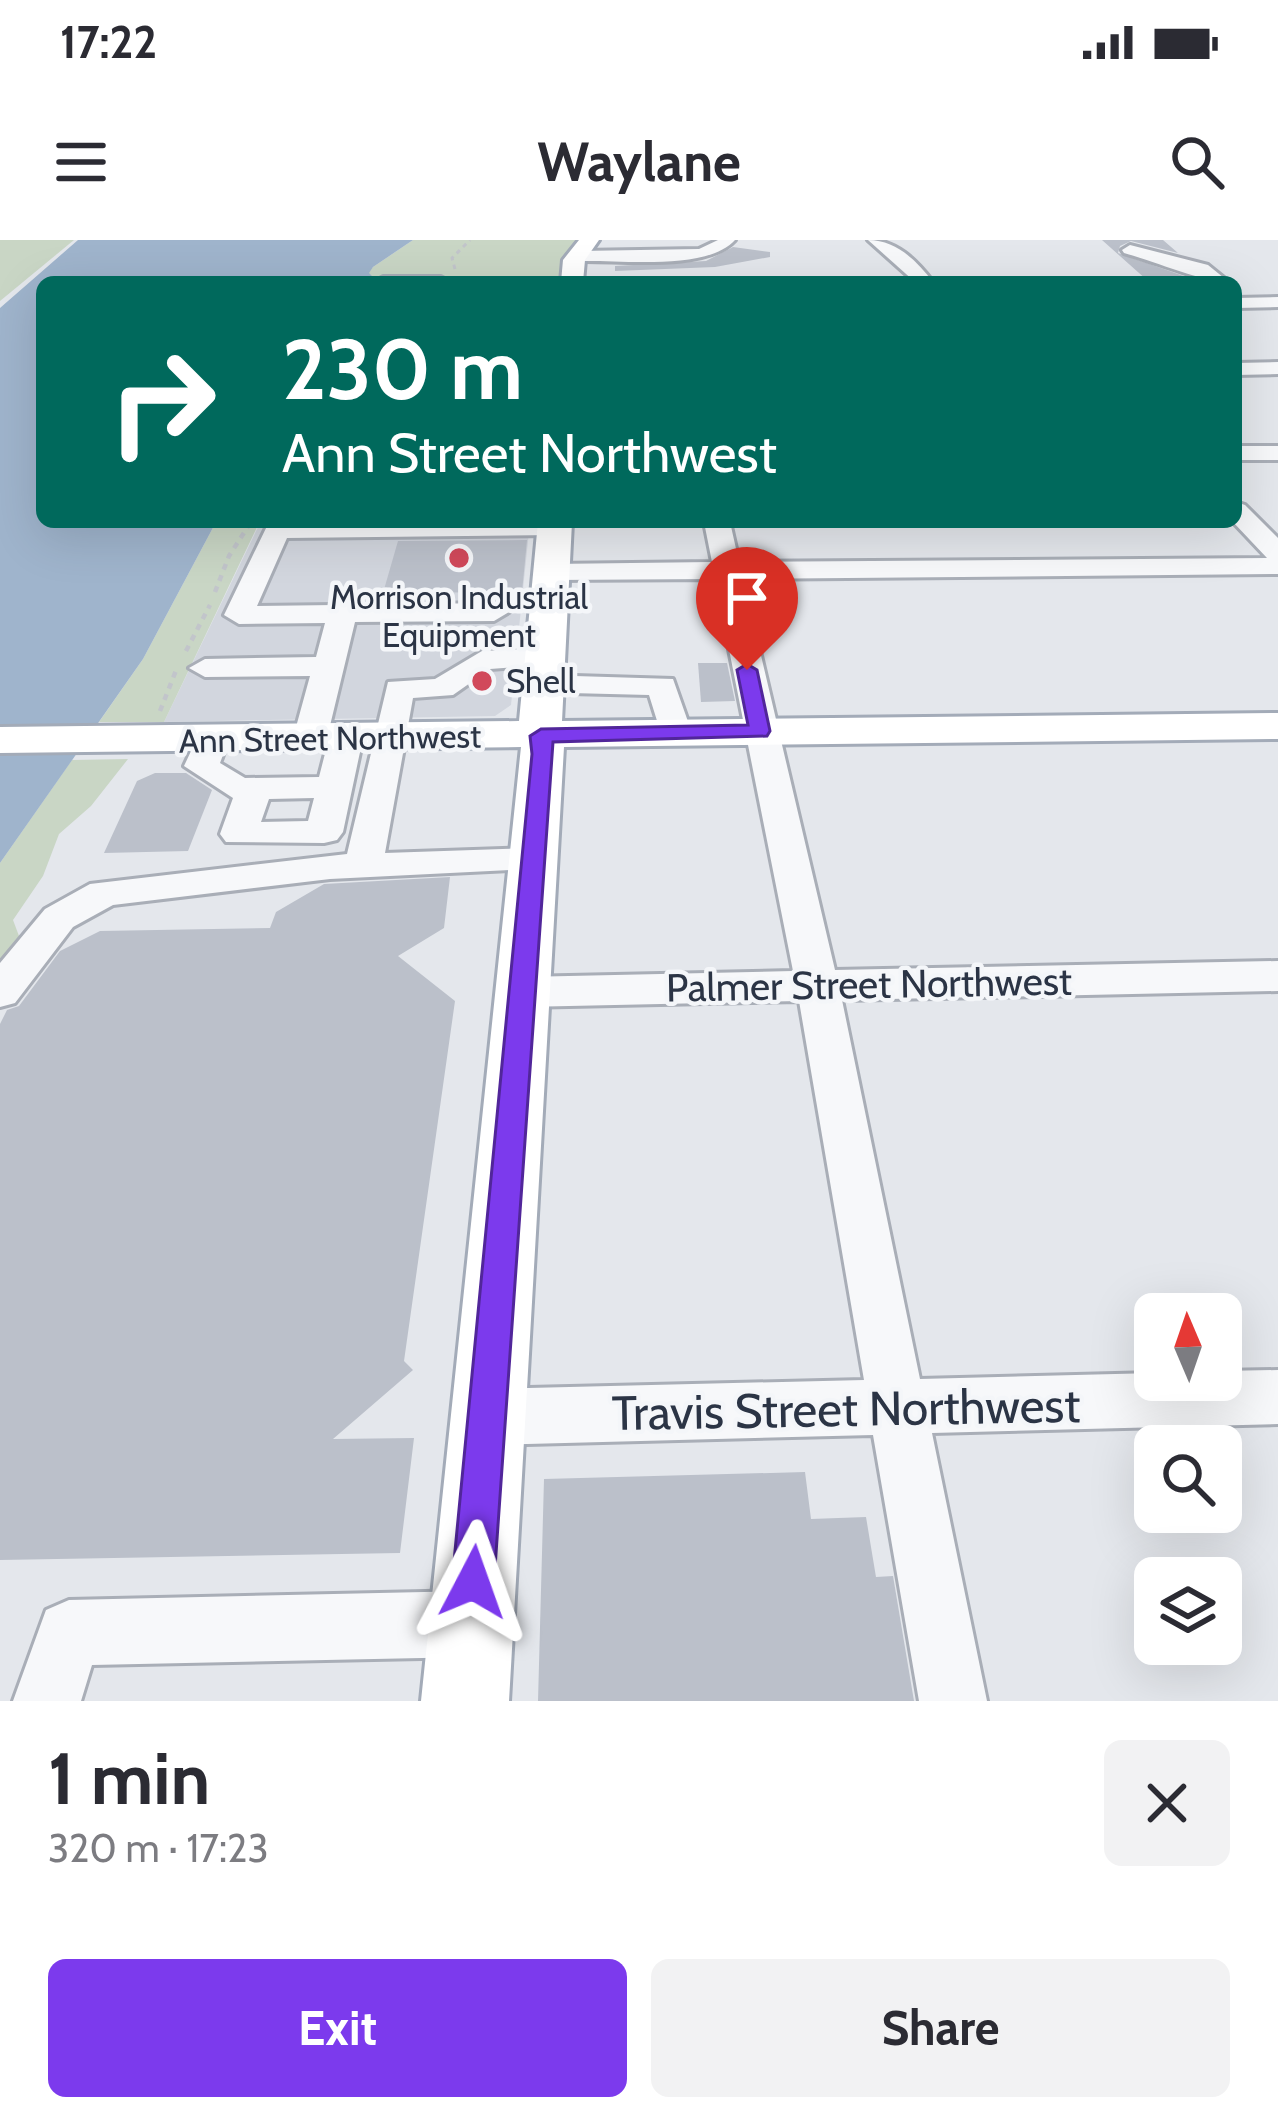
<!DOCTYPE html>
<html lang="en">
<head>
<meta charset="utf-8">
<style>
  :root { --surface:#fff; --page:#f2f2f3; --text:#2b2b33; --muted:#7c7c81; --accent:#7c3aed }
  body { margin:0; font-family:Cabin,sans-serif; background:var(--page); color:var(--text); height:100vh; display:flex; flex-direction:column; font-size:45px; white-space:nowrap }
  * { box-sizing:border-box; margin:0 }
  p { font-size:39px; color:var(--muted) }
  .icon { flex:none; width:66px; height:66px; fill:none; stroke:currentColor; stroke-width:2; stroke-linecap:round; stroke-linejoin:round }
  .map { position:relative; height:1461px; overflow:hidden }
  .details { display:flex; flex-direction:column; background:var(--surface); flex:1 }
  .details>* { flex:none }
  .banner { position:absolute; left:36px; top:36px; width:1206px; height:252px; border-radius:18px; box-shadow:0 12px 48px #0002; background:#00695c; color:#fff; overflow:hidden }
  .needle { width:78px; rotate:358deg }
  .buttons { position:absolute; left:1134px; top:1053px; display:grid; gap:24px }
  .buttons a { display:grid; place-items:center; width:108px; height:108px; border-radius:18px; background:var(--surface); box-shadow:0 12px 48px #0002; font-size:60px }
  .pin { position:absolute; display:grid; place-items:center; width:102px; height:102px; color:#fff; margin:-123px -51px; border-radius:50% 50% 50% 0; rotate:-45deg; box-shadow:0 0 12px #0007 }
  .pin .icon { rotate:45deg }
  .me { position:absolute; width:132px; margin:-66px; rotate:4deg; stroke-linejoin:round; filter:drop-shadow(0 0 9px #0008) }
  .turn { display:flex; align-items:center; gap:42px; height:252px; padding:0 48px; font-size:54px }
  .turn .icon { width:156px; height:156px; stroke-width:2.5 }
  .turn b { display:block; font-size:84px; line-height:102px }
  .round { display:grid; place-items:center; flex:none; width:126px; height:126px; border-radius:18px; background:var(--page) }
  .summary { display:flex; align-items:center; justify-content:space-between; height:204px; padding:0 48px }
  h1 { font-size:72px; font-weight:800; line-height:90px }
  .cta { display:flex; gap:24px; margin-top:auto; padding:24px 48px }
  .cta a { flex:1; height:138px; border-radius:18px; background:var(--accent); color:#fff; font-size:48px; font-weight:800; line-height:138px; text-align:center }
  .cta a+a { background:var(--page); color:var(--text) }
  .status { display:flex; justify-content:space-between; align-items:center; height:84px; padding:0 60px; background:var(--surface); direction:ltr }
  .status svg { height:33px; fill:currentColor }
  header { display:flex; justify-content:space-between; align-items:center; height:156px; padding:0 48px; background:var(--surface); font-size:54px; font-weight:800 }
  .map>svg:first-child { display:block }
  .built { fill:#d2d6de }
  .green { fill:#c9d6c5 }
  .water { fill:#9fb4cc }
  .building { fill:#bbc0ca }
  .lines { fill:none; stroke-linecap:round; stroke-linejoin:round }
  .minor-casing { stroke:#a9aeb7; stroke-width:6 }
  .major-casing { stroke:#a3abb8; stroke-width:6 }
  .path-far1 { stroke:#c2c5cb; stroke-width:3; stroke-dasharray:4.5 4.5; stroke-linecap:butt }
  .path { stroke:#c2c5cb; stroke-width:4.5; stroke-dasharray:6 6; stroke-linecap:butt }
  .minor { fill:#f7f8fa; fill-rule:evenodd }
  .major { fill:#fff; fill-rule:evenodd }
  .route { fill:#7c3aed; stroke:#51269a; stroke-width:3 }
  .poi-dot { fill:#d1495b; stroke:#f4f6f9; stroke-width:4.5 }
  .labels { text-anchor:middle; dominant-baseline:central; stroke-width:9; stroke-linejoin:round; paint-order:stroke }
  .far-poi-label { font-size:33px; fill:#2b3445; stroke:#f4f6f9 }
  .far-street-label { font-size:33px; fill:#2b3445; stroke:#f4f6f9 }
  .street-label { font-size:39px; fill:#2b3445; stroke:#f4f6f9 }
  .near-street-label { font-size:48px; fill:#2b3445; stroke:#f4f6f9 }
</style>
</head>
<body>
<div class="status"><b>17:22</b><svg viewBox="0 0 49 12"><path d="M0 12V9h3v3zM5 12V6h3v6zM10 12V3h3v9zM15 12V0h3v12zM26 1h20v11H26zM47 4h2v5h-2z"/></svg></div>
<header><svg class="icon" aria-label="menu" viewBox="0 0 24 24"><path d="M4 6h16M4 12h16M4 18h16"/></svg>Waylane<svg class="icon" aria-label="search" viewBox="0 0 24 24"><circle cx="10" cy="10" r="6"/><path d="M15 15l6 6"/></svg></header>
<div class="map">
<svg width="1278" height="1461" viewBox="0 0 1278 1461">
  <rect width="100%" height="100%" fill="#e4e7ec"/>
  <!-- built -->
  <polygon class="built" points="530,282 511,465 495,476 164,482 259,285"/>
  <!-- green -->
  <g class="green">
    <polygon points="0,0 74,0 0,61"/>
    <polygon points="413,0 583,0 567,42 367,42 373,38 368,33 373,27"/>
    <polygon points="216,282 282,282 258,285 164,482 99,482 143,419"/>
    <polygon points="128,519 91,566 59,594 43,636 13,680 22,704 0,736 0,623 72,520"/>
  </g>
  <!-- water -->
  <polygon class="water" points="78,0 413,0 373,27 369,33 374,38 367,42 42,42 42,282 216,282 143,419 0,623 0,68"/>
  <!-- building -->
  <g class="building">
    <polygon points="1102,0 1163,0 1178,13 1131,1 1120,6 1118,13 1195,40 1148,41"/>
    <polygon points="733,7 770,12 770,17 715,27 615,31 615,26 706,21"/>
    <polygon points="527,300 522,352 383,353 398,301"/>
    <polygon points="698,423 727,423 735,461 701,462"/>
    <polygon points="155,533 186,533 212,550 188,611 104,613 137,541"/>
    <polygon points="450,637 444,688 398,716 455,761 404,1121 413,1130 333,1199 414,1198 400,1313 0,1320 0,784 7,770 19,766 60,711 100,691 270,688 276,672 324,644"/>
    <polygon points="805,1232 811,1279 866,1277 876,1337 893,1336 914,1461 538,1461 544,1239"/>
  </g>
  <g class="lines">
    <defs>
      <g id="minor">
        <path d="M718 0H735C707 31 622 20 581 21L573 16 581 11 699 9Z"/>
        <path d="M868 0C896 0 916 20 933 42H915Z"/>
        <path d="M1130 5 1208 25 1229 42C1202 42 1154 21 1124 13L1122 10Z"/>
        <polygon points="383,37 441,37 450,42 374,42"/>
        <polygon points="1278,57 1278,67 1236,68 1236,58"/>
        <polygon points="1278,122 1278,134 1236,135 1236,123"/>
        <rect x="1236" y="206" width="42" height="14"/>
        <polygon points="1236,262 1245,265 1278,298 1278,334 743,339 835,730 1278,721 1278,751 842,760 920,1139 1155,1133 1155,1140 1221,1140 1221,1131 1278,1130 1278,1184 932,1193 987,1461 919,1461 873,1195 485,1205 464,1197 456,1177 464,1157 485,1149 864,1140 799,761 523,767 508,763 502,752 508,741 523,737 793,731 715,339 552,340 538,332 552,324 712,322 704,282 730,282 739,322 1267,318 1233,282"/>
        <polygon points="291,282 565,282 568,287 555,295 287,298 257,366 494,363 509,372 494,381 355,382 327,498 310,508 293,498 310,436 205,437 189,428 205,419 316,417 325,383 239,384 224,375 268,284"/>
        <polygon points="545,408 560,417 556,424 490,429 453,455 413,458 385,613 534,608 547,612 553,620 547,628 330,639 113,665 73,687 15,763 0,767 0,723 45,669 90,644 347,614 388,442 435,439 482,411"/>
        <polygon points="542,435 673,439 692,493 687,500 663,500 649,455 531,452 526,445 531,438"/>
        <path d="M346 488 363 498 343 592 337 600 324 603 226 602 220 594 233 558 184 526 200 492 212 489 229 499 220 523 245 538 319 537 329 498ZM314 558 308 581 261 582 269 559Z"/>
        <polygon points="470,1351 493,1361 503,1384 493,1407 470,1417 92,1425 81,1461 13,1461 46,1370 69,1360"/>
      </g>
      <g id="major">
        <polygon points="579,0 599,0 585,20 583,42 561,42 563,20"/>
        <polygon points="538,282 572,282 562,481 1278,473 1278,499 564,507 509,1461 421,1461 521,507 0,513 0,487 519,481"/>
      </g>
    </defs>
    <!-- minor casing -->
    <use href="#minor" class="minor-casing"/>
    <!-- major casing -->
    <use href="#major" class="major-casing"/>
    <!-- path-far1 -->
    <polyline class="path-far1" points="455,29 452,18 470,0"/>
    <!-- path -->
    <g class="path">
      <polyline points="215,352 229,316 251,282"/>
      <polyline points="186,411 210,365"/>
      <polyline points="160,471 177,428"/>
    </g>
    <!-- minor -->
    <use href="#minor" class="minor"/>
    <!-- major -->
    <use href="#major" class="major"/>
  </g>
  <!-- route -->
  <polygon class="route" points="747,424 757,430 770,491 767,496 553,502 494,1342 488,1357 473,1363 458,1357 452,1342 532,514 530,496 541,489 748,485 737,430"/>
  <!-- markers -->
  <g class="poi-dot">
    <circle cx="459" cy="318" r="12"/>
    <circle cx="482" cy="441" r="12"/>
  </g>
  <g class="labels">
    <!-- far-poi labels -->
    <g class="far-poi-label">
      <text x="459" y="357">Morrison Industrial<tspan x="459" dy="38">Equipment</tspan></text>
      <text x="506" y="441" text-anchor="start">Shell</text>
    </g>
    <!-- far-street labels -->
    <g class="far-street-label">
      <text transform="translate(330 498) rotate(-1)">Ann Street Northwest</text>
    </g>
    <!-- street labels -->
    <g class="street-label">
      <text transform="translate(869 744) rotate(-1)">Palmer Street Northwest</text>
    </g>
    <!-- near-street labels -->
    <g class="near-street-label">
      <text transform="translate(846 1169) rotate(-1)">Travis Street Northwest</text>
    </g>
  </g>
</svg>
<div class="buttons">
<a><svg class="needle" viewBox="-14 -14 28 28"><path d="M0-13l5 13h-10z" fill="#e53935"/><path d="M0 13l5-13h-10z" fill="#7c7c81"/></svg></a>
<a><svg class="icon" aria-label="search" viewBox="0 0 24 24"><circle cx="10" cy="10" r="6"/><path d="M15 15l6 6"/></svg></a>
<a><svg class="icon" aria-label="layers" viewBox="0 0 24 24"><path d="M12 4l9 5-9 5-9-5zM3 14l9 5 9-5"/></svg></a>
</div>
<div class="pin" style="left:747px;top:430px;background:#d93025"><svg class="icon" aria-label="arrive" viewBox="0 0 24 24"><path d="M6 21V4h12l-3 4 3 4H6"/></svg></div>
<svg class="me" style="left:473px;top:1342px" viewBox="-20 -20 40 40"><path d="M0-17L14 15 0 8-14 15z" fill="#7c3aed" stroke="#fff" stroke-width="4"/></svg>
<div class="banner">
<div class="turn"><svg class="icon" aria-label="right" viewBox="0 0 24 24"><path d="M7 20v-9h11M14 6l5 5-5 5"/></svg><div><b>230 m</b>Ann Street Northwest</div></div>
</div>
</div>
<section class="details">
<div class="summary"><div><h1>1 min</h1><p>320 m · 17:23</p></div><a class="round"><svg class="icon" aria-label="close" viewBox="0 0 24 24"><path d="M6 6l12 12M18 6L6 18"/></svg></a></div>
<div class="cta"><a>Exit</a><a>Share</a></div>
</section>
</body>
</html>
